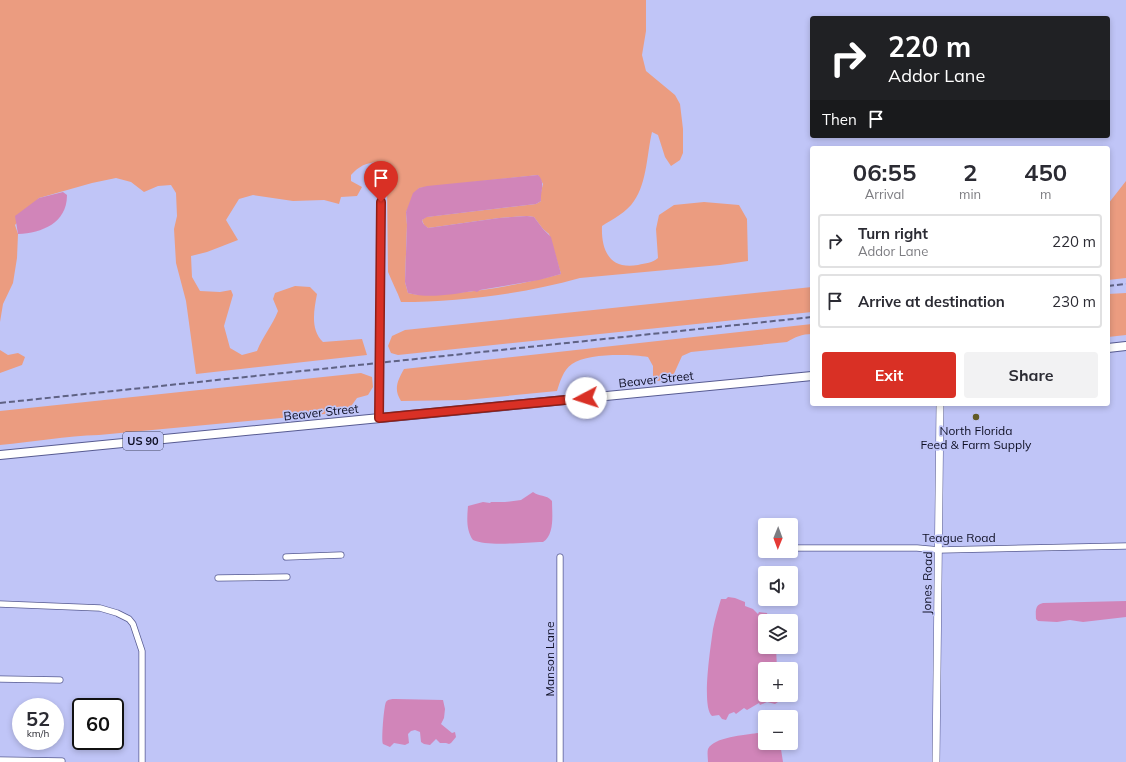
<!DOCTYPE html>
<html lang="en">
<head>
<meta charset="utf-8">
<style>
  :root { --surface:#fff; --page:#f2f2f3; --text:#2b2b33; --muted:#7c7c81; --line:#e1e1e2; --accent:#d93025 }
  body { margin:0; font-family:Mulish,sans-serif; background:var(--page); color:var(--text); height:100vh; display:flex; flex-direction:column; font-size:15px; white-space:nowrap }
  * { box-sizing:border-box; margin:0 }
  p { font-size:13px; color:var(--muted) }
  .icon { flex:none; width:22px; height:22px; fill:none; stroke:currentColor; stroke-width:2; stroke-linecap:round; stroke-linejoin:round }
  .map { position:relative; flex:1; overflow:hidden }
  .side { position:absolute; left:810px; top:146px; width:300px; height:260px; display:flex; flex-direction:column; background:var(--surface); border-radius:4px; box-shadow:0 2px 6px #0003 }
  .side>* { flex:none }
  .guide { position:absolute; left:810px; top:16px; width:300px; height:122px; border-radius:4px; box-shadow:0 2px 6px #0003; background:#202124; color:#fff; overflow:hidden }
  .needle { width:26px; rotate:181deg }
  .buttons { position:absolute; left:758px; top:518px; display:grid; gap:8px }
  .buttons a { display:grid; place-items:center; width:40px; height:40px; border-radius:4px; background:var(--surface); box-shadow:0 2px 6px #0003; font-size:20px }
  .speed { position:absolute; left:12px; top:698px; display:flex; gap:8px; font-size:20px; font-weight:700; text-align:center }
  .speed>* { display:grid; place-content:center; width:52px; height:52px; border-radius:50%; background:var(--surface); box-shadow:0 2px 6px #0003; line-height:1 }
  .speed small { font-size:10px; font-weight:400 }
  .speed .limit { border:2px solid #111; border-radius:6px; background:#fff; color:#111 }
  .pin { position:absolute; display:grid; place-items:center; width:34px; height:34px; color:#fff; margin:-41px -17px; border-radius:50% 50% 50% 0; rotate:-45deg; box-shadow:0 0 4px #0007 }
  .pin .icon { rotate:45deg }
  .me { position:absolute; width:44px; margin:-22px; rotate:265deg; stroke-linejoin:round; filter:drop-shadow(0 0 3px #0008) }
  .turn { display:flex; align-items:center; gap:14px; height:84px; padding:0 12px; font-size:18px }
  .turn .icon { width:52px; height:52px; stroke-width:2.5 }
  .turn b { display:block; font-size:28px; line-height:34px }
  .then { display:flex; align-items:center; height:38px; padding:0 12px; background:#0003; gap:8px; font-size:15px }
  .eta { display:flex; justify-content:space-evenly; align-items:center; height:68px; text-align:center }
  .eta b { font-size:24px; font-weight:700; line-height:28px }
  .action { display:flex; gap:8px; margin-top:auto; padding:8px 12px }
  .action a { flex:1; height:46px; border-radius:4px; background:var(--accent); color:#fff; font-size:16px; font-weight:700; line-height:46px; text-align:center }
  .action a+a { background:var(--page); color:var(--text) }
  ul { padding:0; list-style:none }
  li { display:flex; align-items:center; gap:12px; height:54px; margin:0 8px 6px; padding:0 4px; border:2px solid var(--line); border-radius:4px }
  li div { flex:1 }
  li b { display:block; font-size:15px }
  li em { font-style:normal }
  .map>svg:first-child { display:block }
  .green { fill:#eb9c80; fill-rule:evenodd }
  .water { fill:#d185b9 }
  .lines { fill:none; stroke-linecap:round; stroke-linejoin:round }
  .minor-casing { stroke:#575b91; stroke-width:7 }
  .tertiary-casing { stroke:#575b91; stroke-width:8 }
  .primary-casing { stroke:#575b91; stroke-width:10 }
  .minor { stroke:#fff; stroke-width:5.5 }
  .tertiary { stroke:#fff; stroke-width:7 }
  .primary { stroke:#fff; stroke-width:8 }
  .rail { stroke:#5f6284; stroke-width:2; stroke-dasharray:6 3; stroke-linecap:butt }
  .route-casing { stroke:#8d1f18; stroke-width:10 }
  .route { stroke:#d93025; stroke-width:7 }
  .poi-dot { fill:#625a26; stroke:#c0c5f7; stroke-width:1.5 }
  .labels { text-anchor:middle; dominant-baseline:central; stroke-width:3.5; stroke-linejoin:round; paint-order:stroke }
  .shield { fill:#c0c5f7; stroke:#434663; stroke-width:1 }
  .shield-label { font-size:11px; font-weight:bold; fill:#0e0f24 }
  .street-label { font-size:12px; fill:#0e0f24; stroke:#c0c5f7 }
  .poi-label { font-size:12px; fill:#0e0f24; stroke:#c0c5f7 }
</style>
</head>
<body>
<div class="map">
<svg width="1126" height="762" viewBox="0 0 1126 762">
  <rect width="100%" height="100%" fill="#c0c5f7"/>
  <!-- green -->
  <g class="green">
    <path d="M0 0H646V31L642 55 646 71 675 95 680 104 683 129V153L680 160 671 166 665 157 658 135 652 132C647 153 647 183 634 201 627 212 613 219 602 226 601 251 610 270 638 265 646 263 652 263 658 258L656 229 659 215 674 205 704 202 739 205 747 219 748 261 720 265 580 278C522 294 461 302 401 302 397 291 392 282 388 272L387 184 389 166 386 162C370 162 362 163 351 175V181L362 187 357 196 341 197 339 204 324 200 293 201 253 195 239 199 226 220 238 240 207 252 191 256 192 277 200 291 220 292 231 290 233 295 224 326 230 348 242 355 257 351C263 336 272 326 278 311L273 299 275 293 295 286 310 287 317 294C314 310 310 330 323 342L362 339 367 355 196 374 186 301 176 263 174 229 177 216 176 193 171 185 158 186 144 192 131 182 116 178 92 183 39 198 15 225 18 234 17 258 13 283 3 304 0 322ZM538 175 543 184 540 196 541 201 536 204 426 217 422 220 424 225 428 228 499 218 527 216 534 217 543 229 549 234 561 274C527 283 490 290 454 293 439 294 423 297 408 293L405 282 407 225 406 212 419 188Z"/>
    <polygon points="1126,181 1126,278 1108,280 1108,204"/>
    <polygon points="812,287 812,312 398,355 391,353 388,346 392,336 405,330"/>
    <polygon points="1126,293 1126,335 1108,337 1108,294"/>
    <path d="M812 324V334C802 334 795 337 787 342L691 352 682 356 672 378 658 381 653 376V366L648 357C630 354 587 353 572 364 563 370 560 382 557 391L466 400 401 401C393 389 398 380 404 369Z"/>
    <polygon points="0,350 8,355 18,353 25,357 22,365 0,373"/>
    <path d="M361 373 372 377 373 387 368 395 357 398 349 409 335 413 99 435C66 436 33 442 0 445V411Z"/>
  </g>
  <!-- water -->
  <g class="water">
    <path d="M538 175C546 182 540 192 541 201L536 204 427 217 422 220C423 225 425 225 428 228L499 218 527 216 534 217 543 229 551 237 561 274 539 280 480 290 477 292 474 291C453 294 429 299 408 293L405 282 407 225 406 212 413 193 419 188 427 186Z"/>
    <path d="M63 192 67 195C67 223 42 233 18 234L15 216 39 198Z"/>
    <path d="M533 492C539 497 546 494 552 501 552 514 555 534 543 542 524 542 489 547 473 540 466 530 467 518 468 506L483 502 490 503 491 502H505L521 500Z"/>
    <path d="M728 597 735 598 745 602V606L753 609 758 614 759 612 767 613 769 621H765V647H776L777 669H765V695H778V702L775 704 767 702 760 705 759 703 747 710 744 708 736 714 734 712 729 714 726 720 722 719 719 715 712 716C701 707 711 645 713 629 715 619 718 609 721 599H726Z"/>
    <path d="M1126 601V617L1083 622 1070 620 1057 622 1038 621 1036 619C1036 612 1034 605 1043 603Z"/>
    <path d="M395 699 443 700 445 709 444 718 441 724 452 733 455 732 456 737 451 743 449 744 446 743H440L436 739 430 745 424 744 421 742 420 732 415 730 411 731 408 734 409 743 405 745 394 743 390 747 383 744C381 741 384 705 386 702 388 699 392 699 395 699Z"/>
    <path d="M757 733 765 734V743H780L783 762H708C708 758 707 753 708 749 714 737 745 735 757 733Z"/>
  </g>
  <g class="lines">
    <defs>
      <g id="minor">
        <polyline points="379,418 381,170"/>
        <polyline points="791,548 917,548 939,550 1126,546"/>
        <polyline points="286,557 341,555"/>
        <polyline points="218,578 287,577"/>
        <polyline points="0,604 100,608 117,613 129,619 133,624 142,651 142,762"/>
        <polyline points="0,679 60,680"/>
        <polyline points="0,760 62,761"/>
        <polyline points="560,762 560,557"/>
      </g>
      <polyline id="tertiary" points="936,762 940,404"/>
      <g id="primary">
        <polyline points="1108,348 1126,346"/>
        <polyline points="0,455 812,376"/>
      </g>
    </defs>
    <!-- minor casing -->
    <use href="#minor" class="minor-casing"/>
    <!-- tertiary casing -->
    <use href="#tertiary" class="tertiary-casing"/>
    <!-- primary casing -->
    <use href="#primary" class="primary-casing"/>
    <!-- minor -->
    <use href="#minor" class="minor"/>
    <!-- tertiary -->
    <use href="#tertiary" class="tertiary"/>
    <!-- primary -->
    <use href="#primary" class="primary"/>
    <!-- rail -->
    <g class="rail">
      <polyline points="1108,286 1126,284"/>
      <polyline points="0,403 812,317"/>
    </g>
  </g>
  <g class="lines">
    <defs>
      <polyline id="route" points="381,202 379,418 586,398"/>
    </defs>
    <!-- route casing -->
    <use href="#route" class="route-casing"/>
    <!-- route -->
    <use href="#route" class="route"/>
  </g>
  <!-- markers -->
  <circle class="poi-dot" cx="976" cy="417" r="4"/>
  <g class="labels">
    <!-- shield labels -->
    <rect class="shield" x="123" y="432" width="40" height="18" rx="3"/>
    <g class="shield-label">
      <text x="143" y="441">US 90</text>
    </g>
    <!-- street labels -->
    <g class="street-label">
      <text transform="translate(656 379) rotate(-6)">Beaver Street</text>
      <text transform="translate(321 412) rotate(-6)">Beaver Street</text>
      <text x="959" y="537">Teague Road</text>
      <text transform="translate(927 583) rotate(-89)">Jones Road</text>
      <text transform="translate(549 659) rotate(-90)">Manson Lane</text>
    </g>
    <!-- poi labels -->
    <g class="poi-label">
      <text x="976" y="430">North Florida<tspan x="976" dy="14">Feed &amp; Farm Supply</tspan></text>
    </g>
  </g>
</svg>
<div class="buttons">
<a><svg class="needle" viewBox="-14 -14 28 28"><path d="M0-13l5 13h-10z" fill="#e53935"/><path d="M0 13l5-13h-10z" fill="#7c7c81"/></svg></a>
<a><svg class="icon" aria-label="sound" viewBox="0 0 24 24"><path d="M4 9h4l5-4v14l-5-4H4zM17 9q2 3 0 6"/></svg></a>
<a><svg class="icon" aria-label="layers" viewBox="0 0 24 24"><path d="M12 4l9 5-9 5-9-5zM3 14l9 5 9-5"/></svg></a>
<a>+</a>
<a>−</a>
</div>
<div class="speed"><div>52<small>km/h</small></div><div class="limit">60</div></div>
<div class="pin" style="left:381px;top:202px;background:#d93025"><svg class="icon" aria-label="arrive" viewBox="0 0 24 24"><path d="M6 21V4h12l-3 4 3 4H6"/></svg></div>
<svg class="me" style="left:586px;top:398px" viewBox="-20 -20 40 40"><circle r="19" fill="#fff"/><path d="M0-13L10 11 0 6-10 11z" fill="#d93025"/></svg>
<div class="guide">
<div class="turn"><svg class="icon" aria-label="right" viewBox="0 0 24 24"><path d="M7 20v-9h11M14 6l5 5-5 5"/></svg><div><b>220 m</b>Addor Lane</div></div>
<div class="then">Then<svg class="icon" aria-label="arrive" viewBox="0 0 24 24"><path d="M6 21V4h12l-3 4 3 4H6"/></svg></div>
</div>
<section class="side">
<div class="eta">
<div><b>06:55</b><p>Arrival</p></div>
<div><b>2</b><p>min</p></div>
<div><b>450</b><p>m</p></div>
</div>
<ul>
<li><svg class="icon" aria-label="right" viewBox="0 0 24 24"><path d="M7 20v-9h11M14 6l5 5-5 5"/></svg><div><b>Turn right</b><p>Addor Lane</p></div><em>220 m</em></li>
<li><svg class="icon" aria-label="arrive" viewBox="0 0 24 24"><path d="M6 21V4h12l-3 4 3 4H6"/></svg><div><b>Arrive at destination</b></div><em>230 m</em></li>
</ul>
<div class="action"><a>Exit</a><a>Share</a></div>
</section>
</div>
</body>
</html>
